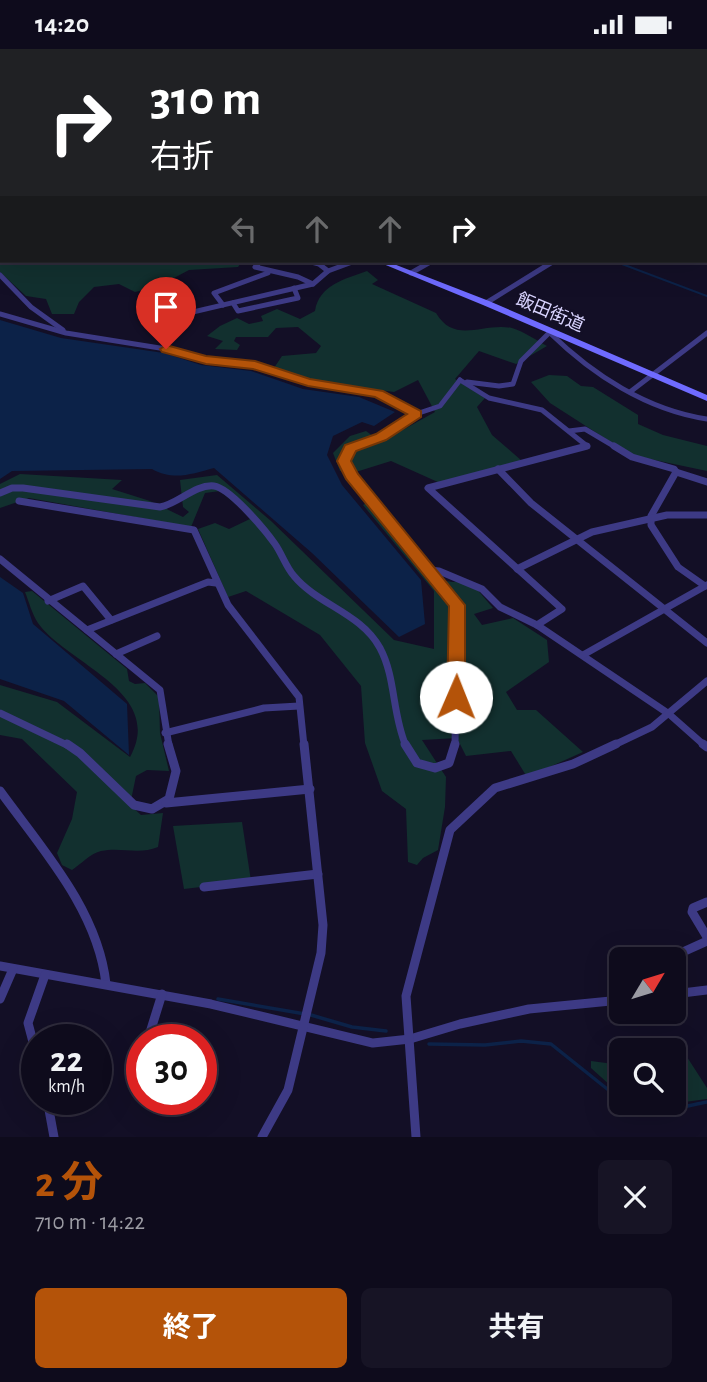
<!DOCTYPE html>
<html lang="ja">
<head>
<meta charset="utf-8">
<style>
  :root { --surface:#0e0b1c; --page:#171425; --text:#f1f3f6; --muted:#9b9ba3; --line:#2e2b3b; --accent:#b45309 }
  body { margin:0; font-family:"Alegreya Sans","Noto Sans JP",sans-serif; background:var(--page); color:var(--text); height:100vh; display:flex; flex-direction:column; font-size:26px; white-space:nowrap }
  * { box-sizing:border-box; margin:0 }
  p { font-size:23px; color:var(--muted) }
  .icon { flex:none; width:38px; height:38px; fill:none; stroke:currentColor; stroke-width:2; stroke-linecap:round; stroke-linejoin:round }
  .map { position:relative; height:1088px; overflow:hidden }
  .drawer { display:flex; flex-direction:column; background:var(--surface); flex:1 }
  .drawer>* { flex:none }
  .top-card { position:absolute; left:0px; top:0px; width:707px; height:214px; box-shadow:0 7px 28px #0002,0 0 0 2px var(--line); background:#202124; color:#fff; overflow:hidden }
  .needle { width:46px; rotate:52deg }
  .tools { position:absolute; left:609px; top:898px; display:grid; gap:14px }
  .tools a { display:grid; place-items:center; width:77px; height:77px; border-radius:10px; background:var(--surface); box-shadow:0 7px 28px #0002,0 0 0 2px var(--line); font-size:35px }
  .speed { position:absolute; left:21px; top:975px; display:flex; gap:14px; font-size:35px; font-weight:700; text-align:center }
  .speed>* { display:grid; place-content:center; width:91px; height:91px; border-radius:50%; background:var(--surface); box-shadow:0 7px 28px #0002,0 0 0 2px var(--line); line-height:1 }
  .speed small { font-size:18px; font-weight:400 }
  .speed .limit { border:10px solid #d22; background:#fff; color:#111 }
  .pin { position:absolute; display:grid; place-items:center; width:60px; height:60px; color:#fff; margin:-72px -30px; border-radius:50% 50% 50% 0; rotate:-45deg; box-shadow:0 0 7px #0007 }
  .pin .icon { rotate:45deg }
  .me { position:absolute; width:77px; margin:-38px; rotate:1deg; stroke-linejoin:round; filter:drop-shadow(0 0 5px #0008) }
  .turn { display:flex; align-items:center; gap:24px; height:147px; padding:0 35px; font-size:32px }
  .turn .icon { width:91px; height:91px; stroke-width:2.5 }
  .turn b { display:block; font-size:49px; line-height:60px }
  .lanes { display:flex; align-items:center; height:66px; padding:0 35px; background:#0003; justify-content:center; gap:35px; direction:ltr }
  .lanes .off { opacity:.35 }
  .round { display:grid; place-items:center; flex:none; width:74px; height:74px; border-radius:10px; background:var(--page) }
  .summary { display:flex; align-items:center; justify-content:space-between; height:119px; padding:0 35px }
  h1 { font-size:42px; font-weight:700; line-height:52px; color:var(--accent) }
  .action { display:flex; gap:14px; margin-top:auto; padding:14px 35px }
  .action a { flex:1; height:80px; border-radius:10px; background:var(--accent); color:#fff; font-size:28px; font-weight:700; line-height:80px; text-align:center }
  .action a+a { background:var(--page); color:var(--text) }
  .status { display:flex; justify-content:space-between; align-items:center; height:49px; padding:0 35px; background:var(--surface); direction:ltr }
  .status svg { height:19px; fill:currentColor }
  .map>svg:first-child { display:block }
  .green { fill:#12302f }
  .water { fill:#0c2248 }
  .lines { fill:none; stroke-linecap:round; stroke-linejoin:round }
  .stream-far1 { stroke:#0c2248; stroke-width:2 }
  .stream { stroke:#0c2248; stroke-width:3.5 }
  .river { fill:#0c2248; fill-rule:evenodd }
  .street-far3 { stroke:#3d3a85; stroke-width:4.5 }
  .street-far2 { stroke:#3d3a85; stroke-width:5 }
  .street-far1 { stroke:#3d3a85; stroke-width:7 }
  .street { stroke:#3d3a85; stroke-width:9 }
  .secondary { fill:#6f6bff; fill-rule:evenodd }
  .route { fill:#b45309; stroke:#753606; stroke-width:2 }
  .labels { text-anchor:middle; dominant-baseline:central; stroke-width:5; stroke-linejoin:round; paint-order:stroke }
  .far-street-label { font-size:18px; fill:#d9d4ff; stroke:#130f26 }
</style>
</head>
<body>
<div class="status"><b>14:20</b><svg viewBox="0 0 49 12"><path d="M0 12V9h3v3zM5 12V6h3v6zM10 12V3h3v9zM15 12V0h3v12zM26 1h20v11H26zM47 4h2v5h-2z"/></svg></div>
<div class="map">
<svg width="707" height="1088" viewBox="0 0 707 1088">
  <rect width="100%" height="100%" fill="#130f26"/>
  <!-- green -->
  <g class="green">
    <polygon points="0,180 2,212 242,212 238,218 189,221 157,238 135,243 119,235 94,238 79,253 74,265 52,265 46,250 26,247 0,223"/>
    <path d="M367 222 378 231 372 235 436 264C455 296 483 273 512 279 523 282 536 291 547 297L516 315 479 302 455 330 485 349 477 358 492 386 522 412 440 434 391 412 359 422H340L333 404 350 387 366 382 381 393 435 363 418 331 394 343 310 332 274 319 282 307 316 304 321 297 298 278 276 279 268 288H236L234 292 240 296 237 301 215 300 223 292 207 287 220 277 237 269 249 275 263 272 261 267 277 260 300 270 315 262C319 236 345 230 367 222Z"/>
    <polygon points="549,326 567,327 581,337 593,338 638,366 638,375 663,386 707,397 707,422 631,406 550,354 531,333"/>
    <polygon points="20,425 122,431 112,440 150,452 183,468 189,463 183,458 180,431 217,426 271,472 394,591 434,600 434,542 363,456 368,453 432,529 452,533 470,532 493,559 474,565 482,576 513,569 547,591 549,613 506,643 517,661 536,661 583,703 527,728 511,702 466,707 457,689 422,691 446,728 445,758 438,801 423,809 417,816 408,813 406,760 382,742 365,694 361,637 320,586 246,542 228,548 198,480 215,474 229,480 252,469 220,442 205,444 191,478 29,449 0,459 0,435"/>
    <path d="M32 542 127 620 129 632 135 635 145 634 159 648 160 684 169 722 147 721 136 727 130 756 141 766 163 764 158 798C139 806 122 798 101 802 91 804 81 815 72 821L62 816 57 804 72 770 77 743 22 690 0 686V636L57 653 130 708C166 643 67 615 38 574 32 565 29 553 25 543Z"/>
    <polygon points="242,773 251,832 184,840 173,777"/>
    <polygon points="687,1008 707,1039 707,1050 655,1057 637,1054 674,1054 674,1011"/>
    <polygon points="591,1012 621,1016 621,1046 591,1019"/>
  </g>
  <!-- water -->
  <g class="water">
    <path d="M0 271 61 289 164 304 201 316 251 322 303 340 359 348 395 363 374 377 362 373 333 387 327 406 342 436 421 531 425 575 399 588 312 504 214 419C192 425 173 432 152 420L12 422 0 430Z"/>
    <polygon points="0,528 23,544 33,575 127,655 129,706 64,652 0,630"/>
  </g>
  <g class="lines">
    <!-- stream-far1 -->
    <g class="stream-far1">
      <polyline points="529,2 537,0"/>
      <polyline points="626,2 631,0"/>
      <polyline points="614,212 707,247"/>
    </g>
    <!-- stream -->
    <g class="stream">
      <polyline points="218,950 311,966 352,978 386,982"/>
      <polyline points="429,995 485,996 521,992 551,995 621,1051"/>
      <path d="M625 1054C650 1069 680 1058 707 1053"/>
    </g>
    <!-- river -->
    <g class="river">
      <rect x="0" y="65" width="2" height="4"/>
      <polygon points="705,102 707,102 707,108 705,107"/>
      <rect x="705" y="200" width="2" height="6"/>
    </g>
    <!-- street-far3 -->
    <g class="street-far3">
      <polyline points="413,0 418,0"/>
      <polyline points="705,132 707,134"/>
    </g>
    <!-- street-far2 -->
    <g class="street-far2">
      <polyline points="261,212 255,218 298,228 313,235"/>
      <polyline points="308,212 319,215 328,222"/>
      <polyline points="411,224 432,212"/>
      <polyline points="0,226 31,258 63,281"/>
      <polyline points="233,254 238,262 298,249 294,239"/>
      <polyline points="486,254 554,212"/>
      <polyline points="223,256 214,244 268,224"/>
      <polyline points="0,265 66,284 166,300 206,311 255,316 308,333 379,345 416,365"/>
      <path d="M550 284C593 326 647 361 707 370"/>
      <polyline points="166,300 163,270 313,235 328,222 355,212"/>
      <polyline points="460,331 489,349 542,361 587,397 580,399"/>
      <polyline points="467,333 499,337 513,335 521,312 551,282"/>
      <polyline points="630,343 707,284"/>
      <polyline points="569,382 585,380 617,399"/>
      <polyline points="351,399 381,388 416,365 440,357 460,331"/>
    </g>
    <!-- street-far1 -->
    <g class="street-far1">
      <polyline points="356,397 350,399 344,412 351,427 457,556 455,697"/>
      <polyline points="614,397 632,408 674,420 676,423 651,467 651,476 678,518 705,537"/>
      <polyline points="498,420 531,454 707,594"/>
      <polyline points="676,423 707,433"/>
      <path d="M0 444 12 439H23L160 458C178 455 195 435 214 437 230 439 265 481 275 495 282 505 286 518 294 527 318 556 361 564 380 599 396 629 392 665 406 697"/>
      <polyline points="19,452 194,481 228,556 299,648 304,697"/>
      <polyline points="0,510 160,641 169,697"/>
      <polyline points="517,520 592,483 667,466 707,466"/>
      <polyline points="429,521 439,522 482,540 500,558 537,576 669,665 705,697"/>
      <polyline points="48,552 83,537 111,571"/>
      <polyline points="537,576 562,560 428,439 587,397"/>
      <polyline points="87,581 208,533 216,534"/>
      <polyline points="116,605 157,587"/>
      <polyline points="583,606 707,536"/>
      <polyline points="0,664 69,697"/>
      <polyline points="165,684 264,659 299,657"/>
      <polyline points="612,697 652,678 707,632"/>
    </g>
    <!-- street -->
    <g class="street">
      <polyline points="67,695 80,704 134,756 152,760 169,750 176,722 168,695"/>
      <polyline points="405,695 417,714 435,719 449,714 455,695"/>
      <polyline points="703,695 707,698"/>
      <path d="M0 742C42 800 98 861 106 935"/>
      <polyline points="166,754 310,740"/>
      <polyline points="204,838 318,825"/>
      <polyline points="707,853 693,859 692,863 707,888"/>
      <polyline points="685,902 707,892"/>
      <polyline points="0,917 211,955 373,994 410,990 460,975 529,960 621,951"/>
      <polyline points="674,945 707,941"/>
      <polyline points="0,950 13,920"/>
      <polyline points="148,990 162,945"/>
      <polyline points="37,1008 28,974 45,926"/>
      <polyline points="133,1036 142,1009"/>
      <polyline points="47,1050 54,1088"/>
      <polyline points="262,1088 288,1041 321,904 323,876 304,695"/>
      <polyline points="416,1088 406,947 450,781 495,739 573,715 616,695"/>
    </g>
    <!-- secondary -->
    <g class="secondary">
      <polygon points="182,0 188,0 189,2 184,2"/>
      <rect x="705" y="91" width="2" height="4"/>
      <rect x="0" y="99" width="2" height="4"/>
      <rect x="0" y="158" width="2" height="4"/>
      <polygon points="376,212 386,212 489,252 707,346 707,352 483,256"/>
    </g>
  </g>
  <!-- route -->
  <polygon class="route" points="166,296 206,307 255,312 310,330 383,342 421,362 421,368 386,391 356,402 351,412 358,425 465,556 465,648 462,653 450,653 447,648 449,557 346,430 337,412 345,396 376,385 407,365 375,348 308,337 253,320 206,315 162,303 160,300"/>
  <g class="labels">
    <!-- far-street labels -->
    <g class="far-street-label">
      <text transform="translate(550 264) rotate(23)">飯田街道</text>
    </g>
  </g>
</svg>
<div class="tools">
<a><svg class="needle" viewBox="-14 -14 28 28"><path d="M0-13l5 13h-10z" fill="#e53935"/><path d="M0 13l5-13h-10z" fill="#9b9ba3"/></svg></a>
<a><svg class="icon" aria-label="search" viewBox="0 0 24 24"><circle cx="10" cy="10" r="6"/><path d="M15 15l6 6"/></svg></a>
</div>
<div class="speed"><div>22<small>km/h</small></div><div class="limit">30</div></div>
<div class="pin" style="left:166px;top:300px;background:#d93025"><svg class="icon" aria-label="arrive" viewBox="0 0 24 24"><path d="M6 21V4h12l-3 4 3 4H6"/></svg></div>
<svg class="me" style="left:456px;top:648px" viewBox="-20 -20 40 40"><circle r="19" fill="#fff"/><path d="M0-13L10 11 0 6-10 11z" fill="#b45309"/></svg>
<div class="top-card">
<div class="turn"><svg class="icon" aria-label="right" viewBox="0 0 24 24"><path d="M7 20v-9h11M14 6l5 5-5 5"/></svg><div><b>310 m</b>右折</div></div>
<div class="lanes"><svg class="icon off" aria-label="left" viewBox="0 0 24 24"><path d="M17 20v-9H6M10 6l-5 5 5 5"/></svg><svg class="icon off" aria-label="ahead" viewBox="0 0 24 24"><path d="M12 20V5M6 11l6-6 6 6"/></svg><svg class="icon off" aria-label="ahead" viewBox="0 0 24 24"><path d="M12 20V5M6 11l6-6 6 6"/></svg><svg class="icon" aria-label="right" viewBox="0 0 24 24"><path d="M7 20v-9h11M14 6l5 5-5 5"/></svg></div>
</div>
</div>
<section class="drawer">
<div class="summary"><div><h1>2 分</h1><p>710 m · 14:22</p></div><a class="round"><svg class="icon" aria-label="close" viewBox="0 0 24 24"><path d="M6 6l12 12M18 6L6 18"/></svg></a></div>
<div class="action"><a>終了</a><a>共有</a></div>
</section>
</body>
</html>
